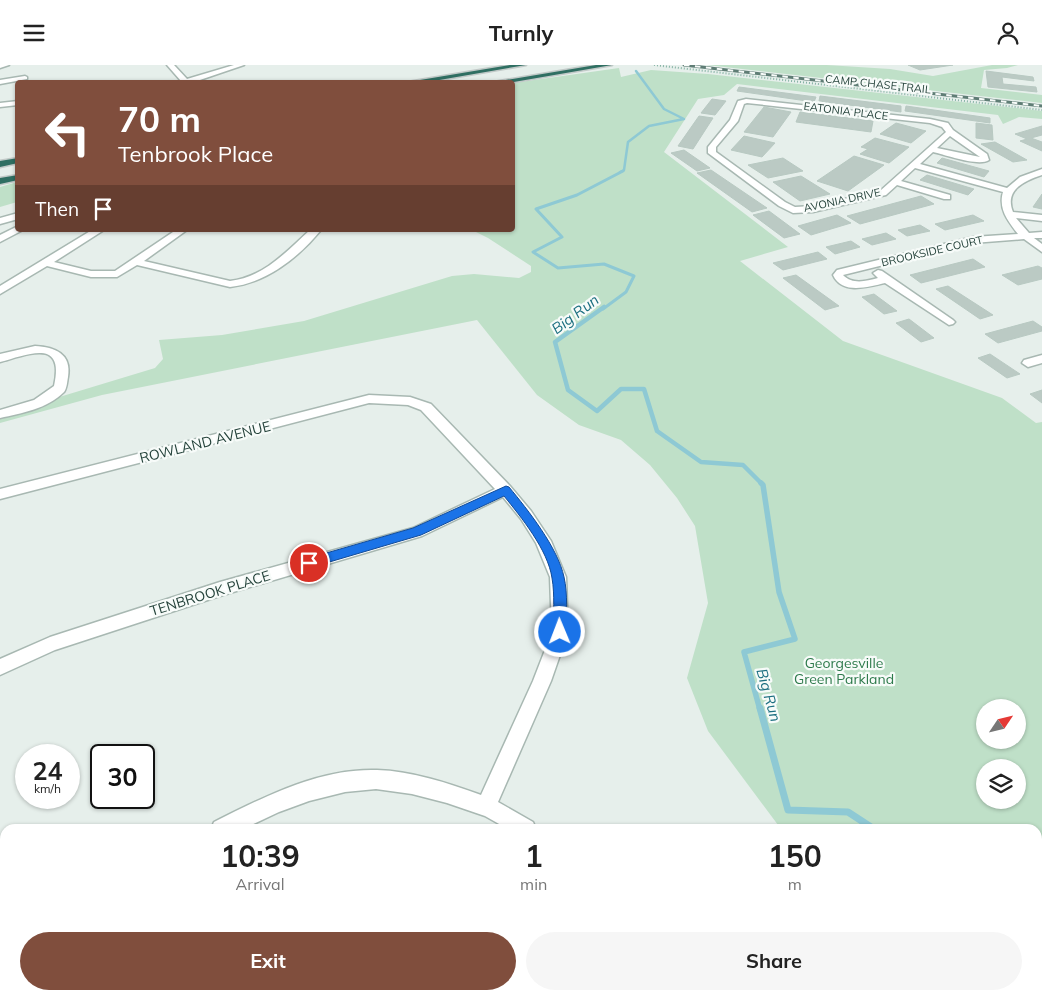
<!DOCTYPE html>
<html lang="en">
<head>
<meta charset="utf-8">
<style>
  :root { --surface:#fff; --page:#f6f6f6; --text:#222; --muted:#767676; --accent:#804e3d }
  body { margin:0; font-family:Mulish,sans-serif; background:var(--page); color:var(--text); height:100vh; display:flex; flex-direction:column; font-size:19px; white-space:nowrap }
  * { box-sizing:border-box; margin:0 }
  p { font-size:16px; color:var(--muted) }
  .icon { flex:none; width:28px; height:28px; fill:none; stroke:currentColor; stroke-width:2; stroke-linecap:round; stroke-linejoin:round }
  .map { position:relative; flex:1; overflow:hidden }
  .panel { position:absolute; left:0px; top:759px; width:1042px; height:176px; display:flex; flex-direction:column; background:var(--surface); border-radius:15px 15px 0 0; box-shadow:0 1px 4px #0004 }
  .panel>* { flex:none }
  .banner { position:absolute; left:15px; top:15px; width:500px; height:152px; border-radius:5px; box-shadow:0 1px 4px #0004; background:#804e3d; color:#fff; overflow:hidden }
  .needle { width:32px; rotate:55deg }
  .controls { position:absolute; left:976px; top:634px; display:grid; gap:10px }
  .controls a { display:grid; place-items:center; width:50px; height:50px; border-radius:50%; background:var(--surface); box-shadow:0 1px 4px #0004; font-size:25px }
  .speed { position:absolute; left:15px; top:679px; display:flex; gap:10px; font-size:25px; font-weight:700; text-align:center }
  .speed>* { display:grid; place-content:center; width:65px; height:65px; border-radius:50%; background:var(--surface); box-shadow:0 1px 4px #0004; line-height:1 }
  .speed small { font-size:12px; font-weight:400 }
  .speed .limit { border:2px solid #111; border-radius:8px; background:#fff; color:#111 }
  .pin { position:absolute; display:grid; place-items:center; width:42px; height:42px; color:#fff; margin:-21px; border:2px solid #fff; border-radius:50%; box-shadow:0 1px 5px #0007 }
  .me { position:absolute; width:55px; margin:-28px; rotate:359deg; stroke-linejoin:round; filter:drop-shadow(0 0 4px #0008) }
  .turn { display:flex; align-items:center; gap:18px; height:105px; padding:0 20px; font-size:22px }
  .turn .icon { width:65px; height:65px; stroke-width:2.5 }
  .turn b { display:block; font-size:35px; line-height:42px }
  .then { display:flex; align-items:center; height:48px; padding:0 20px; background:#0003; gap:10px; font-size:19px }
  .eta { display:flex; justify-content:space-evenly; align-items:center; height:85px; text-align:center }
  .eta b { font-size:30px; font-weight:700; line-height:35px }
  .action { display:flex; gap:10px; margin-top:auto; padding:10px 20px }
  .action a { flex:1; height:58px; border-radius:30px; background:var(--accent); color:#fff; font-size:20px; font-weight:700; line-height:58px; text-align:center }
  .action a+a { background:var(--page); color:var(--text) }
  header { display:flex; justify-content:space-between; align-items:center; height:65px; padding:0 20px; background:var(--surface); font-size:22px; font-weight:700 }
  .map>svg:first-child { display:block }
  .green { fill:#bfe0c8; fill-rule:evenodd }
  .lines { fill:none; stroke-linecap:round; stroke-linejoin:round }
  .stream-far4 { stroke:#8ec9d4; stroke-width:2.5 }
  .stream-far3 { stroke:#8ec9d4; stroke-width:3 }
  .stream-far2 { stroke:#8ec9d4; stroke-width:4.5 }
  .stream-far1 { stroke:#8ec9d4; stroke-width:5.5 }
  .stream { stroke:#8ec9d4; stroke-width:7 }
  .building { fill:#bbcac4; stroke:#b8c9c2 }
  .minor-casing { stroke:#a8b8b2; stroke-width:3 }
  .highway-casing { stroke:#c2cac8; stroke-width:3 }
  .path { stroke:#86b3a5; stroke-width:2; stroke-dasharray:1 2; stroke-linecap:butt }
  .minor { fill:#fff; fill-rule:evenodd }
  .highway { fill:#2f6f62; fill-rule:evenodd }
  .rail-casing { stroke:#5f7d75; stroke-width:3 }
  .rail { stroke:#f7fbf9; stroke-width:2; stroke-dasharray:5.5; stroke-linecap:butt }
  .route { fill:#1a73e8; stroke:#114b97 }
  .labels { text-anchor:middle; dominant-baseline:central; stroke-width:4.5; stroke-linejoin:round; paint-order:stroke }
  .far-street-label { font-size:11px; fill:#24423a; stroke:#f7fbf9 }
  .street-label { font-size:14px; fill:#24423a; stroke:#f7fbf9 }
  .park-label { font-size:14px; fill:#2d7a4b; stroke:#f7fbf9 }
  .water-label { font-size:15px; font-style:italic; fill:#1c6f80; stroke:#f7fbf9 }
</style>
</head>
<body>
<header><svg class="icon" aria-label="menu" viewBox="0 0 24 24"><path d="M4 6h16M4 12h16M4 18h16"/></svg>Turnly<svg class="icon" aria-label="person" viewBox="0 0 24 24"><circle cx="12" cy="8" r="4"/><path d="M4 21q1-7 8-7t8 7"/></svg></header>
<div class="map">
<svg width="1042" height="934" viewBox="0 0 1042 934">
  <rect width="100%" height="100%" fill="#e6efeb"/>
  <!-- green -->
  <g class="green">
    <polygon points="707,0 827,0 890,4 933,11 992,0 1018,0 1007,3 984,5 981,23 1042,30 1042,38"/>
    <path d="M619 3 621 12 651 5 708 9 1042 46V54L1019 52 1003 59 998 50 737 19 724 30 698 34 664 87 788 182 740 196 843 276 1002 333 1036 358 1042 357V934H747L751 930H1038V764H781L708 666 687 613 708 538 695 461 677 433 650 400 621 375 579 360 537 330 477 255 102 330 0 358V350L155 303 163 294 159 275 222 270 304 256 452 211 474 209 519 213 531 207V201L488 173 472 165H512L513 18ZM985 642H1018V675H985ZM985 702H1018V735H985Z"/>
    <polygon points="17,117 17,137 0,142 0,122"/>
  </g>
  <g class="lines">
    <!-- stream-far4 -->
    <polyline class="stream-far4" points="620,107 624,105 628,77 649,61 684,54 664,44 636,6"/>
    <!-- stream-far3 -->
    <polyline class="stream-far3" points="603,244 626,227 634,211 604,199 558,203 533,187 562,172 536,144 577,130 623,106"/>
    <!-- stream-far2 -->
    <polyline class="stream-far2" points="604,242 555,277 568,325 597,346 621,324 644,324 657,366 701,397 743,400 762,419"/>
    <!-- stream-far1 -->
    <polyline class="stream-far1" points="760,645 744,587 795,574 779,527 763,420 761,418"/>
    <!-- stream -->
    <g class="stream">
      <polyline points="760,643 788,745 848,747 874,764"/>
      <polyline points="1038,815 1042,822"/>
    </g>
  </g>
  <!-- building -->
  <g class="building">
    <polygon points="908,0 953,0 920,5"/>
    <polygon points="986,6 1033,12 1034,16 1002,12 1003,19 1036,22 1037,27 988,22"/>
    <polygon points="739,22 816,32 814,37 737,26"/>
    <polygon points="820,31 901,41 901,47 819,36"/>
    <polygon points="712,34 726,36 715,50 701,48"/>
    <polygon points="906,41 990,53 990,58 905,46"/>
    <polygon points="764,42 791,47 773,72 744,67"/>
    <polygon points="800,47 873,56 871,67 796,57"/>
    <polygon points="699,51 713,53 693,84 678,81"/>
    <polygon points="896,58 926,66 911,78 880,69"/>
    <polygon points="976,58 992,60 993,75 976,73"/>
    <polygon points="1042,61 1042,70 1031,73 1042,77 1042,86 1020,76 1027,74 1015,69"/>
    <polygon points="744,71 775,78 762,92 731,85"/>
    <polygon points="875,73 909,82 889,98 860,89 868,84 861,82"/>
    <polygon points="995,77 1027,95 1013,97 981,79"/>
    <polygon points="684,85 710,103 697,106 671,88"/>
    <polygon points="854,91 884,100 848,126 817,116"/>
    <polygon points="783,93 803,106 768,113 748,100"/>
    <polygon points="942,93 989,106 984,112 937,98"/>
    <polygon points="711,105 767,143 752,147 697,108"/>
    <polygon points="927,110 974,124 968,130 920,115"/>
    <polygon points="801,111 830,129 800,136 773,117"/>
    <polygon points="1042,129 1042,144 1033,142"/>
    <polygon points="921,131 934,139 860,159 847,151"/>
    <polygon points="769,146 800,169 784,173 753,150"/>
    <polygon points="837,150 851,158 811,170 798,161"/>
    <polygon points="973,150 984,156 945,165 935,159"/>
    <polygon points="920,160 930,166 907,171 898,165"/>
    <polygon points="886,168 896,174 872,180 862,174"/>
    <polygon points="851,176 860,182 835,189 826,182"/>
    <polygon points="818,187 827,194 783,205 773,198"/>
    <polygon points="973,194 985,202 921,218 910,210"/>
    <polygon points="1038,201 1042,203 1042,214 1018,220 1002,210"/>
    <polygon points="796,210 839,241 825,245 783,213"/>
    <polygon points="948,221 993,250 980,254 936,224"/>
    <polygon points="874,229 897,246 884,249 862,232"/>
    <polygon points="909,254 934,273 921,277 896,258"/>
    <polygon points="1033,256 1042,262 1042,266 998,278 985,269"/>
    <polygon points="990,289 1020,309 1007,313 978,293"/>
    <polygon points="1042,325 1042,338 1030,329"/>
  </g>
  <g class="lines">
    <defs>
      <g id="minor">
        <polygon points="0,0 9,0 0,3"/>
        <polygon points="167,0 174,0 187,14 234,0 244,0 191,18 179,18 181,16"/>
        <polygon points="25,11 27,12 27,14 0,19 0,15"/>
        <path d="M746 34 930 54 948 58 953 65 987 89 989 95C979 102 946 90 933 87L920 99 1007 123 1020 112 1042 104V110C1024 116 1004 125 1013 147L1042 150V156L1016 153 1029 168 1042 167V173H1034L1042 179V187L1024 174 973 178 843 210C853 220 866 216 878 213L873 208 878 205 882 206 953 255 955 257 953 259 949 260 885 218C868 222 842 230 833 210L837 205 973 172 1018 169C1008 156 998 144 1003 127L915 103 901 116 950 130V134H944L897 120 886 130 813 147 793 148 779 141 708 88V82L730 55 738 36ZM747 38 930 58 942 62 946 67 880 126 813 141 795 142 785 137 716 87V82L738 56 744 39ZM950 71 980 92 937 83Z"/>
        <polygon points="18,36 18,40 0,42 0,38"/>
        <polygon points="18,148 18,154 0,159 0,153"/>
        <polygon points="18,161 18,165 21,166 0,177 0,170"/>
        <path d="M92 165H104L54 197 91 206H115L176 165H187L144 196 230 216C264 212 286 187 310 165H321C298 193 266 218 230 222L137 200 117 212H91L47 201 0 229V221Z"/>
        <path d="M35 281C55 282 72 289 68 312 67 317 67 323 64 327 47 344 22 348 0 353V345L34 335 54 321C65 273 29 289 0 297V289Z"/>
        <polygon points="1042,290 1042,298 1028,302 1022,298 1024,295"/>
        <path d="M369 330 410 332 431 339 510 421 531 446 551 476 566 512 568 567 551 616 498 737 533 757 536 764H508L485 751 447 738 412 729 376 724 345 727 309 736 279 747 243 764H211L214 757C264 732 319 703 377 705 412 706 448 718 481 730L533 616 552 567 550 512 536 478 521 454 503 432 422 471 220 531 55 585 0 610V594L50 572 220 517 413 463 495 424 421 345 408 340 369 338 0 434V424Z"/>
        <polygon points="5,865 5,887 0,888 0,866"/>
        <polygon points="236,930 260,930 261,934 237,934"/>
      </g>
      <g id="highway">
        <polygon points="510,0 526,0 422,18 402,18"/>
        <polygon points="596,0 612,0 508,18 488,18"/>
        <polygon points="18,93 18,98 0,102 0,96"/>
        <polygon points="18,110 18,115 0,119 0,113"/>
      </g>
    </defs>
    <!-- minor casing -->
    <use href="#minor" class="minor-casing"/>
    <!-- highway casing -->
    <use href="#highway" class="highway-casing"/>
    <!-- path -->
    <polyline class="path" points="654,0 1042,45"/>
    <!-- minor -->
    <use href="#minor" class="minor"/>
    <!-- highway -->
    <use href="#highway" class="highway"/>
    <defs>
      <polyline id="rail" points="684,0 1042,41"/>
    </defs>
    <!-- rail casing -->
    <use href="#rail" class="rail-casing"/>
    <!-- rail -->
    <use href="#rail" class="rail"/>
  </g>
  <!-- route -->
  <path class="route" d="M506 421 509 422C528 445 558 483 564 512 568 529 566 549 567 567L565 570 560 572 556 570 554 567C553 549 555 530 552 513 548 485 521 452 504 431L421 470 309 503 305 501 303 498 305 495 309 493 413 463Z"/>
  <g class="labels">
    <!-- far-street labels -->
    <g class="far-street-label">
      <text transform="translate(878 19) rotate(6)">CAMP CHASE TRAIL</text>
      <text transform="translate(846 46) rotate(7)">EATONIA PLACE</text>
      <text transform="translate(842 135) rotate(-12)">AVONIA DRIVE</text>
      <text transform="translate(932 186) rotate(-13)">BROOKSIDE COURT</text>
    </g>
    <!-- street labels -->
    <g class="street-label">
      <text transform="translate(205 377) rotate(-14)">ROWLAND AVENUE</text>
      <text transform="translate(210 528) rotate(-17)">TENBROOK PLACE</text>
    </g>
    <!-- park labels -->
    <g class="park-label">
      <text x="844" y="598">Georgesville<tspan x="844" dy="16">Green Parkland</tspan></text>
    </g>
    <!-- water labels -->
    <g class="water-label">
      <text transform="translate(575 249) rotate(-37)">Big Run</text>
      <text transform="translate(769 630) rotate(74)">Big Run</text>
    </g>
  </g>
</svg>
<div class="controls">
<a><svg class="needle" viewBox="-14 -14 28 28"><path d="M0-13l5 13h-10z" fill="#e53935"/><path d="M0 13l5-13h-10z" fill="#767676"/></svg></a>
<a><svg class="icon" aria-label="layers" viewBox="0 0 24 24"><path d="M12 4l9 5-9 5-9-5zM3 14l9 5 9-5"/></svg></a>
</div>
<div class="speed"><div>24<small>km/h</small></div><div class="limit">30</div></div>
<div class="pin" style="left:309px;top:498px;background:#d93025"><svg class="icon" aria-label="arrive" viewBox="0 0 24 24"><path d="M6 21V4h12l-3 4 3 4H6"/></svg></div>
<svg class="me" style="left:560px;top:567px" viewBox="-20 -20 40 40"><circle r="17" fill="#1a73e8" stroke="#fff" stroke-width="3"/><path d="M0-11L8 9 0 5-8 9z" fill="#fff"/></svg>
<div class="banner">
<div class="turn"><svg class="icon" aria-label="left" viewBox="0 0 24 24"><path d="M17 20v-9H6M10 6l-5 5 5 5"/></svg><div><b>70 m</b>Tenbrook Place</div></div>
<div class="then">Then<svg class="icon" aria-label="arrive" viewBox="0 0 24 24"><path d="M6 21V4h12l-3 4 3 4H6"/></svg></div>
</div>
<section class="panel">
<div class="eta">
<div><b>10:39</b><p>Arrival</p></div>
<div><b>1</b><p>min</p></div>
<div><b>150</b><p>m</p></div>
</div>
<div class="action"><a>Exit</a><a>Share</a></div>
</section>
</div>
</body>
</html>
